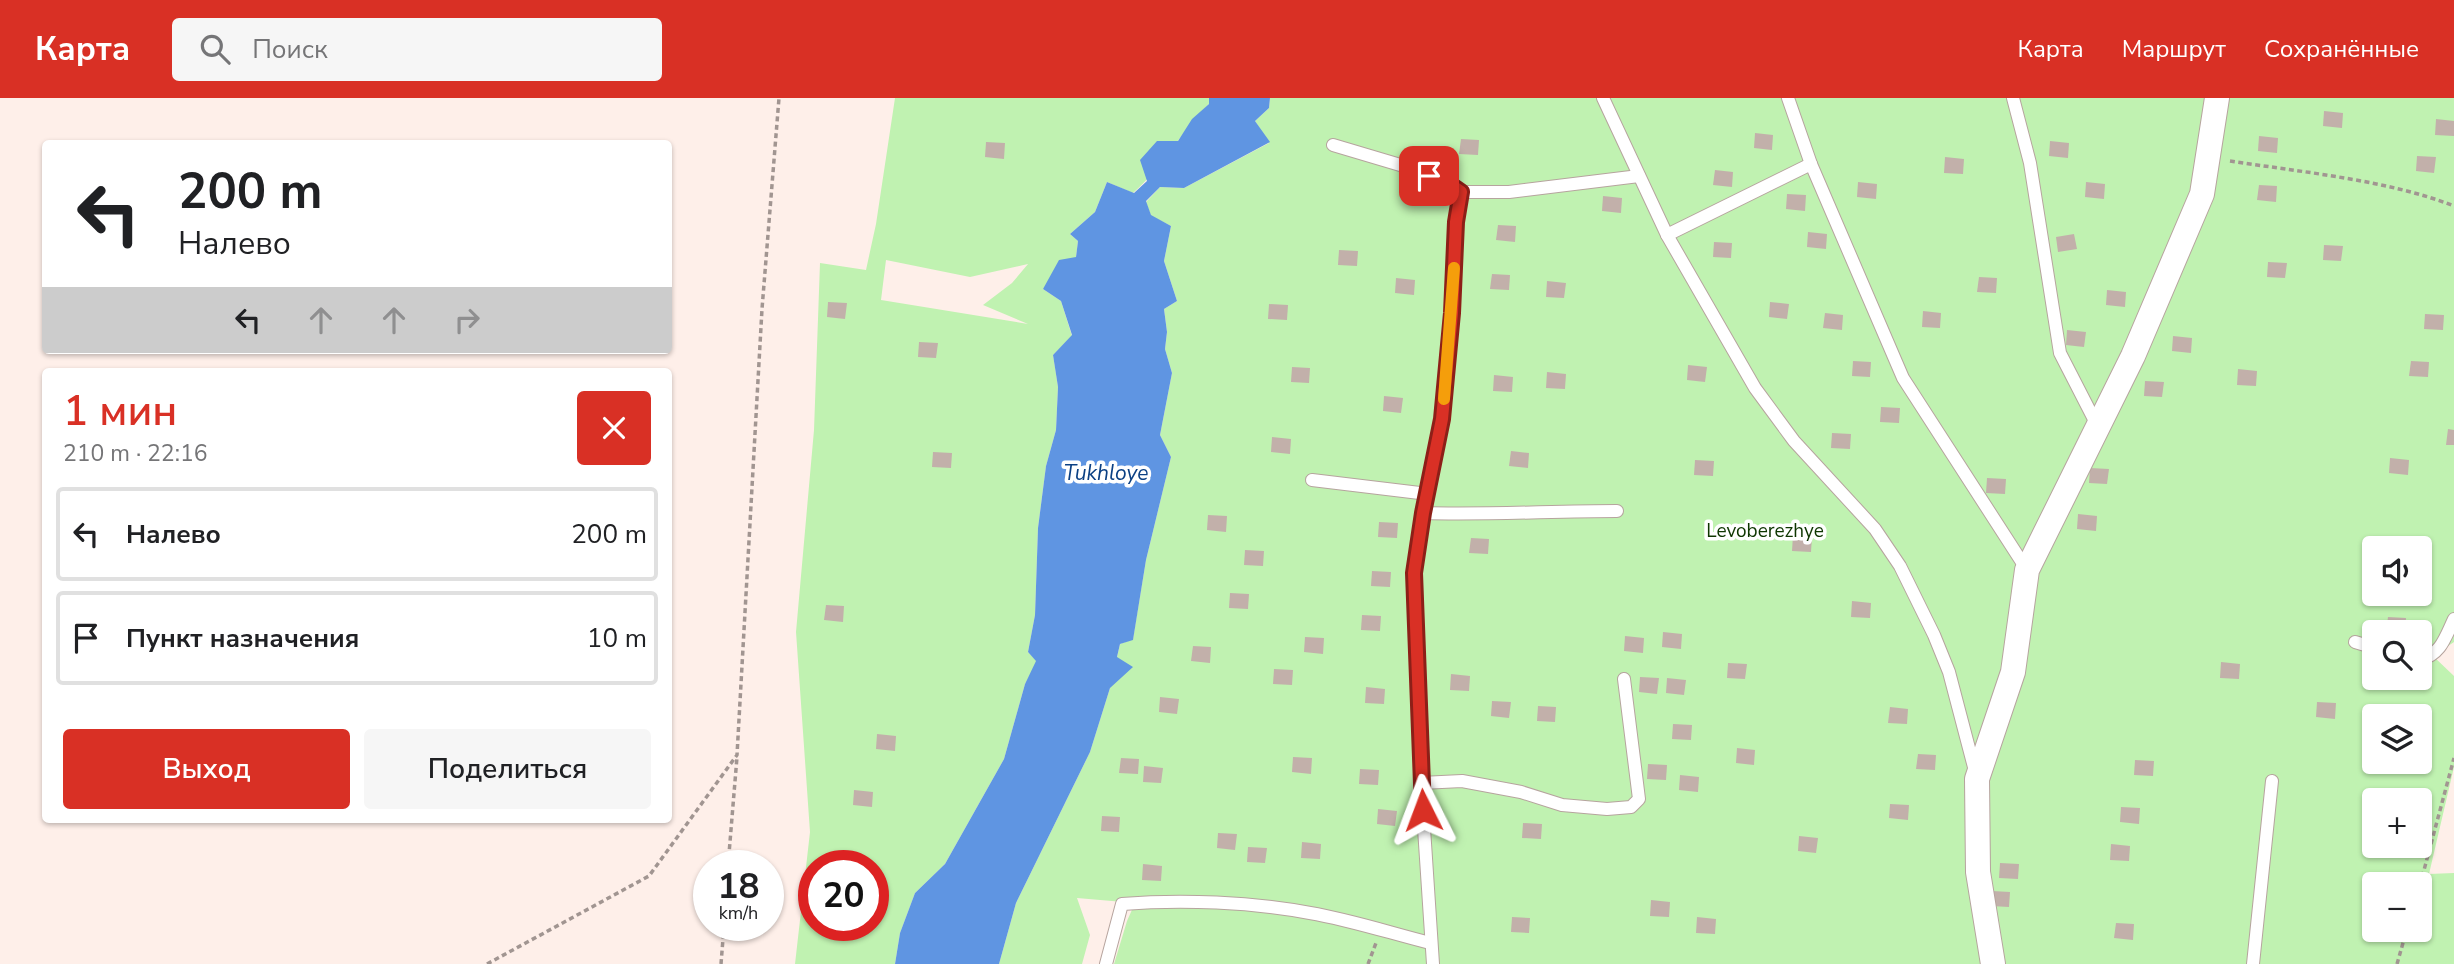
<!DOCTYPE html>
<html lang="ru">
<head>
<meta charset="utf-8">
<style>
  :root { --surface:#fff; --page:#f6f6f6; --text:#202124; --muted:#757577; --line:#e0e0e0; --accent:#d93025 }
  body { margin:0; font-family:"Nunito Sans",sans-serif; background:var(--page); color:var(--text); height:100vh; display:flex; flex-direction:column; font-size:26px; white-space:nowrap }
  * { box-sizing:border-box; margin:0 }
  p { font-size:23px; color:var(--muted) }
  .icon { flex:none; width:38px; height:38px; fill:none; stroke:currentColor; stroke-width:2; stroke-linecap:round; stroke-linejoin:round }
  .map { position:relative; flex:1; overflow:hidden }
  .drawer { position:absolute; left:42px; top:270px; width:630px; height:455px; display:flex; flex-direction:column; background:var(--surface); border-radius:7px; box-shadow:0 2px 5px #0004 }
  .drawer>* { flex:none }
  .guide { position:absolute; left:42px; top:42px; width:630px; height:214px; border-radius:7px; box-shadow:0 2px 5px #0004; background:#fff; color:var(--text); overflow:hidden }
  .buttons { position:absolute; left:2362px; top:438px; display:grid; gap:14px }
  .buttons a { display:grid; place-items:center; width:70px; height:70px; border-radius:7px; background:var(--surface); box-shadow:0 2px 5px #0004; font-size:35px }
  .speed { position:absolute; left:693px; top:752px; display:flex; gap:14px; font-size:35px; font-weight:700; text-align:center }
  .speed>* { display:grid; place-content:center; width:91px; height:91px; border-radius:50%; background:var(--surface); box-shadow:0 2px 5px #0004; line-height:1 }
  .speed small { font-size:18px; font-weight:400 }
  .speed .limit { border:10px solid #d22; background:#fff; color:#111 }
  .pin { position:absolute; display:grid; place-items:center; width:60px; height:60px; color:#fff; margin:-30px; border-radius:14px; box-shadow:0 4px 10px #0006 }
  .me { position:absolute; width:77px; margin:-38px; rotate:357deg; stroke-linejoin:round; filter:drop-shadow(0 0 5px #0008) }
  .turn { display:flex; align-items:center; gap:24px; height:147px; padding:0 21px; font-size:32px }
  .turn .icon { width:91px; height:91px; stroke-width:2.5 }
  .turn b { display:block; font-size:49px; line-height:60px }
  .lanes { display:flex; align-items:center; height:66px; padding:0 21px; background:#0003; justify-content:center; gap:35px; direction:ltr }
  .lanes .off { opacity:.35 }
  .round { display:grid; place-items:center; flex:none; width:74px; height:74px; border-radius:7px; background:var(--page) }
  .headline { display:flex; align-items:center; justify-content:space-between; height:119px; padding:0 21px }
  h1 { font-size:42px; font-weight:600; line-height:52px; color:var(--accent) }
  .cta { display:flex; gap:14px; margin-top:auto; padding:14px 21px }
  .cta a { flex:1; height:80px; border-radius:7px; background:var(--accent); color:#fff; font-size:28px; font-weight:600; line-height:80px; text-align:center }
  .cta a+a { background:var(--page); color:var(--text) }
  ul { padding:0; list-style:none }
  li { display:flex; align-items:center; gap:21px; height:94px; margin:0 14px 10px; padding:0 7px; border:4px solid var(--line); border-radius:7px }
  li div { flex:1 }
  li b { display:block; font-size:26px }
  li em { font-style:normal }
  header { display:flex; align-items:center; gap:42px; box-sizing:border-box; height:98px; padding:0 35px; background:var(--accent); color:#fff }
  header strong { font-size:33px }
  nav { display:flex; gap:38px; margin-inline-start:auto; font-size:24px }
  .search { width:490px; height:63px; background:var(--page); display:flex; align-items:center; gap:18px; box-sizing:border-box; padding:0 24px; border-radius:7px; color:var(--muted); font-size:26px }
  .map>svg:first-child { display:block }
  .green { fill:#c0f2b1; fill-rule:evenodd }
  .water { fill:#5f95e2 }
  .building { fill:#c2b0aa }
  .lines { fill:none; stroke-linecap:round; stroke-linejoin:round }
  .lane-casing { stroke:#b6a49e; stroke-width:14 }
  .street-casing { stroke:#b6a49e; stroke-width:26 }
  .path { stroke:#a19591; stroke-width:3.5; stroke-dasharray:5 3.5; stroke-linecap:butt }
  .lane { stroke:#fff; stroke-width:12 }
  .street { stroke:#fff; stroke-width:24 }
  .route-casing { stroke:#8d1f18; stroke-width:18 }
  .route { stroke:#d93025; stroke-width:12 }
  .slow { stroke:#f59e0b; stroke-width:12 }
  .labels { text-anchor:middle; dominant-baseline:central; stroke-width:7; stroke-linejoin:round; paint-order:stroke }
  .park-label { font-size:19px; fill:#0e3600; stroke:#fff }
  .water-label { font-size:21px; font-style:italic; fill:#0b4084; stroke:#fff }
</style>
</head>
<body>
<header>
<strong>Карта</strong>
<div class="search"><svg class="icon" aria-label="search" viewBox="0 0 24 24"><circle cx="10" cy="10" r="6"/><path d="M15 15l6 6"/></svg>Поиск</div>
<nav><a>Карта</a><a>Маршрут</a><a>Сохранённые</a></nav>
</header>
<div class="map">
<svg width="2454" height="866" viewBox="0 0 2454 866">
  <rect width="100%" height="100%" fill="#feefe9"/>
  <!-- green -->
  <g class="green">
    <path d="M895 0H1209V6C1181 33 1163 69 1133 95L1107 84 1095 114 1070 136 1078 143 1076 159 1043 191 1061 203 1072 238 1053 257 1058 289 1056 332 1046 368 1038 430 1035 517 1028 554 1037 563 1025 586 1004 661 945 766 915 795 900 835 895 866H795L810 734 796 534 814 332 820 165 866 172 876 126ZM886 162 970 179 1028 166 1012 185 983 207 1028 226 881 202ZM814 768H873V828H814Z"/>
    <path d="M1270 0H2454V544L2433 558 2454 578V669L2429 776 2454 775V866H1114L1127 823 1135 805 1077 800 1090 837 1082 866H999L1016 805 1090 654 1110 590 1120 546 1133 541 1146 462 1171 359 1160 337 1172 275 1165 251 1167 234 1164 211 1177 203 1164 163 1171 128 1151 118 1146 104 1160 89 1184 90 1269 45 1255 23 1269 10ZM2375 450H2420V495H2375ZM2375 534H2420V579H2375ZM2375 618H2420V663H2375ZM2375 702H2420V747H2375ZM2375 786H2420V831H2375Z"/>
  </g>
  <!-- water -->
  <polygon class="water" points="1209,0 1270,0 1269,10 1255,23 1270,44 1184,90 1160,89 1146,103 1151,117 1171,128 1164,163 1177,203 1164,211 1167,234 1165,251 1172,275 1160,337 1171,359 1146,462 1133,542 1120,546 1117,559 1133,569 1110,590 1090,654 1016,805 999,866 895,866 900,835 915,795 945,766 1004,661 1025,586 1036,563 1028,554 1035,517 1038,430 1046,368 1056,332 1058,289 1053,257 1072,237 1061,203 1043,191 1059,162 1076,159 1078,143 1070,136 1095,114 1107,84 1134,95 1147,83 1140,62 1157,43 1178,43 1192,21 1209,6"/>
  <!-- building -->
  <g class="building">
    <polygon points="2324,13 2343,15 2342,30 2323,28"/>
    <polygon points="2436,21 2454,23 2454,38 2435,37"/>
    <polygon points="1755,35 1773,37 1772,52 1754,50"/>
    <polygon points="2259,38 2278,40 2277,55 2258,53"/>
    <polygon points="1461,41 1479,42 1478,57 1459,56"/>
    <polygon points="2050,43 2069,45 2068,60 2049,58"/>
    <polygon points="986,44 1005,45 1004,61 985,59"/>
    <polygon points="2417,58 2436,59 2434,75 2416,73"/>
    <polygon points="1945,59 1964,61 1963,76 1944,75"/>
    <polygon points="1715,72 1733,74 1732,89 1713,87"/>
    <polygon points="1858,84 1877,86 1876,101 1857,99"/>
    <polygon points="2086,84 2105,86 2104,101 2085,99"/>
    <polygon points="2259,87 2277,88 2276,104 2257,102"/>
    <polygon points="1787,96 1806,97 1805,113 1786,111"/>
    <polygon points="1603,98 1622,100 1621,115 1602,113"/>
    <polygon points="1498,127 1516,128 1515,144 1496,142"/>
    <polygon points="1808,134 1827,136 1826,151 1807,149"/>
    <polygon points="2074,136 2077,151 2058,154 2056,139"/>
    <polygon points="1714,144 1732,145 1731,160 1713,159"/>
    <polygon points="2324,147 2343,148 2341,163 2323,162"/>
    <polygon points="1339,152 1358,153 1357,168 1338,167"/>
    <polygon points="2268,164 2287,165 2285,180 2267,179"/>
    <polygon points="1492,176 1510,177 1509,192 1490,191"/>
    <polygon points="1979,179 1997,180 1996,195 1977,194"/>
    <polygon points="1396,180 1415,182 1414,197 1395,195"/>
    <polygon points="1547,183 1566,185 1564,200 1546,199"/>
    <polygon points="2107,192 2126,194 2125,209 2106,207"/>
    <polygon points="828,204 847,205 845,221 827,219"/>
    <polygon points="1770,204 1789,206 1787,221 1769,219"/>
    <polygon points="1269,206 1288,207 1287,222 1268,221"/>
    <polygon points="1923,213 1941,215 1940,230 1922,229"/>
    <polygon points="1825,215 1843,217 1842,232 1823,230"/>
    <polygon points="2425,216 2444,217 2443,232 2424,231"/>
    <polygon points="2067,232 2086,234 2084,249 2066,247"/>
    <polygon points="2173,238 2192,240 2191,255 2172,253"/>
    <polygon points="919,244 938,245 936,260 918,259"/>
    <polygon points="1853,263 1871,264 1870,279 1852,278"/>
    <polygon points="2411,263 2429,264 2428,279 2409,278"/>
    <polygon points="1688,267 1707,269 1705,284 1687,282"/>
    <polygon points="1292,269 1310,270 1309,285 1291,284"/>
    <polygon points="2238,271 2257,273 2256,288 2237,287"/>
    <polygon points="1547,274 1566,276 1565,291 1546,290"/>
    <polygon points="1494,277 1513,279 1512,294 1493,293"/>
    <polygon points="2145,283 2164,284 2162,299 2144,298"/>
    <polygon points="1384,298 1403,300 1401,315 1383,313"/>
    <polygon points="1881,309 1900,310 1899,325 1880,324"/>
    <polygon points="2448,331 2454,332 2454,347 2446,347"/>
    <polygon points="1832,335 1851,336 1850,351 1831,350"/>
    <polygon points="1272,339 1291,341 1290,356 1271,354"/>
    <polygon points="1511,353 1529,355 1528,370 1509,368"/>
    <polygon points="933,354 952,355 951,370 932,369"/>
    <polygon points="2390,360 2409,362 2408,377 2389,375"/>
    <polygon points="1695,362 1714,363 1713,378 1694,377"/>
    <polygon points="2090,370 2109,371 2107,386 2089,385"/>
    <polygon points="1987,380 2006,381 2005,396 1986,395"/>
    <polygon points="2078,416 2097,418 2096,433 2077,431"/>
    <polygon points="1208,417 1227,418 1226,434 1207,432"/>
    <polygon points="1379,424 1398,425 1397,440 1378,439"/>
    <polygon points="1793,437 1812,439 1811,454 1792,453"/>
    <polygon points="1471,440 1489,441 1488,456 1469,455"/>
    <polygon points="1245,452 1264,453 1263,468 1244,467"/>
    <polygon points="1372,473 1391,474 1390,489 1371,488"/>
    <polygon points="1230,495 1249,496 1248,511 1229,510"/>
    <polygon points="1852,503 1871,505 1870,520 1851,519"/>
    <polygon points="826,507 844,508 843,524 824,522"/>
    <polygon points="1362,517 1381,518 1380,533 1361,532"/>
    <polygon points="2388,519 2406,520 2405,534 2386,534"/>
    <polygon points="1663,534 1682,536 1681,551 1662,549"/>
    <polygon points="1625,538 1644,540 1643,555 1624,553"/>
    <polygon points="1305,539 1324,540 1323,556 1304,554"/>
    <polygon points="1193,548 1211,549 1210,565 1191,563"/>
    <polygon points="2221,564 2240,566 2239,581 2220,580"/>
    <polygon points="1728,565 1747,566 1745,581 1727,580"/>
    <polygon points="1274,571 1293,572 1292,587 1273,586"/>
    <polygon points="1451,576 1470,578 1469,593 1450,592"/>
    <polygon points="1640,579 1659,580 1657,596 1639,594"/>
    <polygon points="1667,580 1686,582 1684,597 1666,595"/>
    <polygon points="1366,589 1385,591 1384,606 1365,605"/>
    <polygon points="1160,599 1179,601 1177,616 1159,614"/>
    <polygon points="1492,603 1511,604 1509,620 1491,618"/>
    <polygon points="2317,604 2336,605 2335,621 2316,619"/>
    <polygon points="1538,608 1556,609 1555,624 1537,623"/>
    <polygon points="1890,609 1908,611 1907,626 1888,625"/>
    <polygon points="1673,626 1692,627 1691,642 1672,641"/>
    <polygon points="877,636 896,638 895,653 876,651"/>
    <polygon points="1737,650 1755,652 1754,667 1736,665"/>
    <polygon points="1918,656 1936,657 1935,672 1916,671"/>
    <polygon points="1293,659 1312,660 1311,676 1292,674"/>
    <polygon points="1121,660 1139,661 1138,676 1119,675"/>
    <polygon points="2135,662 2154,663 2153,678 2134,677"/>
    <polygon points="1648,666 1667,667 1666,682 1647,681"/>
    <polygon points="1144,668 1163,670 1161,685 1143,684"/>
    <polygon points="1360,671 1379,672 1378,687 1359,686"/>
    <polygon points="1680,677 1699,679 1698,694 1679,692"/>
    <polygon points="854,692 873,694 872,709 853,707"/>
    <polygon points="1890,706 1909,707 1908,722 1889,720"/>
    <polygon points="2121,709 2140,710 2139,726 2120,724"/>
    <polygon points="1378,711 1397,713 1395,728 1377,726"/>
    <polygon points="1102,718 1120,719 1119,734 1101,733"/>
    <polygon points="1523,725 1542,726 1541,741 1522,740"/>
    <polygon points="1218,735 1237,736 1235,752 1217,750"/>
    <polygon points="1799,738 1818,740 1816,755 1798,753"/>
    <polygon points="1302,744 1321,746 1320,761 1301,760"/>
    <polygon points="2111,746 2130,748 2129,763 2110,762"/>
    <polygon points="1248,749 1267,750 1265,765 1247,764"/>
    <polygon points="2000,765 2019,766 2018,781 1999,780"/>
    <polygon points="1143,766 1162,768 1161,783 1142,782"/>
    <polygon points="1992,793 2010,794 2009,809 1991,808"/>
    <polygon points="1651,802 1670,804 1669,819 1650,818"/>
    <polygon points="1512,819 1530,820 1529,835 1511,834"/>
    <polygon points="1697,819 1716,821 1715,836 1696,835"/>
    <polygon points="2116,825 2134,826 2133,842 2114,840"/>
  </g>
  <g class="lines">
    <defs>
      <g id="lane">
        <polyline points="1603,0 1667,137 1755,290 1794,343 1875,431 1900,468 1934,537 1949,574 1975,673"/>
        <polyline points="1788,0 1811,66 1903,280 2027,472"/>
        <polyline points="2013,0 2030,65 2060,255 2098,329"/>
        <polyline points="1333,47 1407,69 1451,87 1461,94 1509,94 1639,78"/>
        <polyline points="1667,137 1811,66"/>
        <polyline points="1312,382 1428,396"/>
        <path d="M1423 415C1487 417 1552 413 1617 413"/>
        <polyline points="2355,544 2375,550"/>
        <path d="M2420 562C2441 556 2445 540 2454 521"/>
        <polyline points="1421,685 1462,683 1521,694 1562,707 1607,711 1631,709 1639,701 1624,581"/>
        <path d="M1106 866 1122 806C1182 801 1251 804 1310 815 1351 822 1390 835 1430 845"/>
        <polyline points="1433,866 1421,685 1414,475 1423,415 1442,321 1452,215 1456,124 1461,94"/>
        <polyline points="2253,866 2272,683"/>
      </g>
      <polyline id="street" points="1993,866 1978,774 1977,681 2013,574 2027,472 2133,258 2202,96 2217,0"/>
    </defs>
    <!-- lane casing -->
    <use href="#lane" class="lane-casing"/>
    <!-- street casing -->
    <use href="#street" class="street-casing"/>
    <!-- path -->
    <g class="path">
      <path d="M2230 63C2301 74 2388 82 2454 108"/>
      <polyline points="728,768 737,659"/>
      <polyline points="2420,787 2454,660"/>
      <polyline points="487,866 649,778 737,657 762,211 779,0"/>
      <polyline points="721,866 724,828"/>
      <polyline points="1368,866 1376,845"/>
      <polyline points="2397,866 2407,831"/>
    </g>
    <!-- lane -->
    <use href="#lane" class="lane"/>
    <!-- street -->
    <use href="#street" class="street"/>
  </g>
  <g class="lines">
    <defs>
      <polyline id="route" points="1423,712 1414,475 1423,415 1442,321 1452,215 1456,124 1461,94 1451,87 1429,78"/>
    </defs>
    <!-- route casing -->
    <use href="#route" class="route-casing"/>
    <!-- route -->
    <use href="#route" class="route"/>
    <!-- slow -->
    <polyline class="slow" points="1444,301 1454,170"/>
  </g>
  <g class="labels">
    <!-- park labels -->
    <g class="park-label">
      <text x="1765" y="433">Levoberezhye</text>
    </g>
    <!-- water labels -->
    <g class="water-label">
      <text x="1106" y="375">Tukhloye</text>
    </g>
  </g>
</svg>
<div class="buttons">
<a><svg class="icon" aria-label="sound" viewBox="0 0 24 24"><path d="M4 9h4l5-4v14l-5-4H4zM17 9q2 3 0 6"/></svg></a>
<a><svg class="icon" aria-label="search" viewBox="0 0 24 24"><circle cx="10" cy="10" r="6"/><path d="M15 15l6 6"/></svg></a>
<a><svg class="icon" aria-label="layers" viewBox="0 0 24 24"><path d="M12 4l9 5-9 5-9-5zM3 14l9 5 9-5"/></svg></a>
<a>+</a>
<a>−</a>
</div>
<div class="speed"><div>18<small>km/h</small></div><div class="limit">20</div></div>
<div class="pin" style="left:1429px;top:78px;background:#d93025"><svg class="icon" aria-label="arrive" viewBox="0 0 24 24"><path d="M6 21V4h12l-3 4 3 4H6"/></svg></div>
<svg class="me" style="left:1423px;top:712px" viewBox="-20 -20 40 40"><path d="M0-17L14 15 0 8-14 15z" fill="#d93025" stroke="#fff" stroke-width="4"/></svg>
<div class="guide">
<div class="turn"><svg class="icon" aria-label="left" viewBox="0 0 24 24"><path d="M17 20v-9H6M10 6l-5 5 5 5"/></svg><div><b>200 m</b>Налево</div></div>
<div class="lanes"><svg class="icon" aria-label="left" viewBox="0 0 24 24"><path d="M17 20v-9H6M10 6l-5 5 5 5"/></svg><svg class="icon off" aria-label="ahead" viewBox="0 0 24 24"><path d="M12 20V5M6 11l6-6 6 6"/></svg><svg class="icon off" aria-label="ahead" viewBox="0 0 24 24"><path d="M12 20V5M6 11l6-6 6 6"/></svg><svg class="icon off" aria-label="right" viewBox="0 0 24 24"><path d="M7 20v-9h11M14 6l5 5-5 5"/></svg></div>
</div>
<section class="drawer">
<div class="headline"><div><h1>1 мин</h1><p>210 m · 22:16</p></div><a class="round" style="background:#d93025;color:#fff"><svg class="icon" aria-label="close" viewBox="0 0 24 24"><path d="M6 6l12 12M18 6L6 18"/></svg></a></div>
<ul>
<li><svg class="icon" aria-label="left" viewBox="0 0 24 24"><path d="M17 20v-9H6M10 6l-5 5 5 5"/></svg><div><b>Налево</b></div><em>200 m</em></li>
<li><svg class="icon" aria-label="arrive" viewBox="0 0 24 24"><path d="M6 21V4h12l-3 4 3 4H6"/></svg><div><b>Пункт назначения</b></div><em>10 m</em></li>
</ul>
<div class="cta"><a>Выход</a><a>Поделиться</a></div>
</section>
</div>
</body>
</html>
